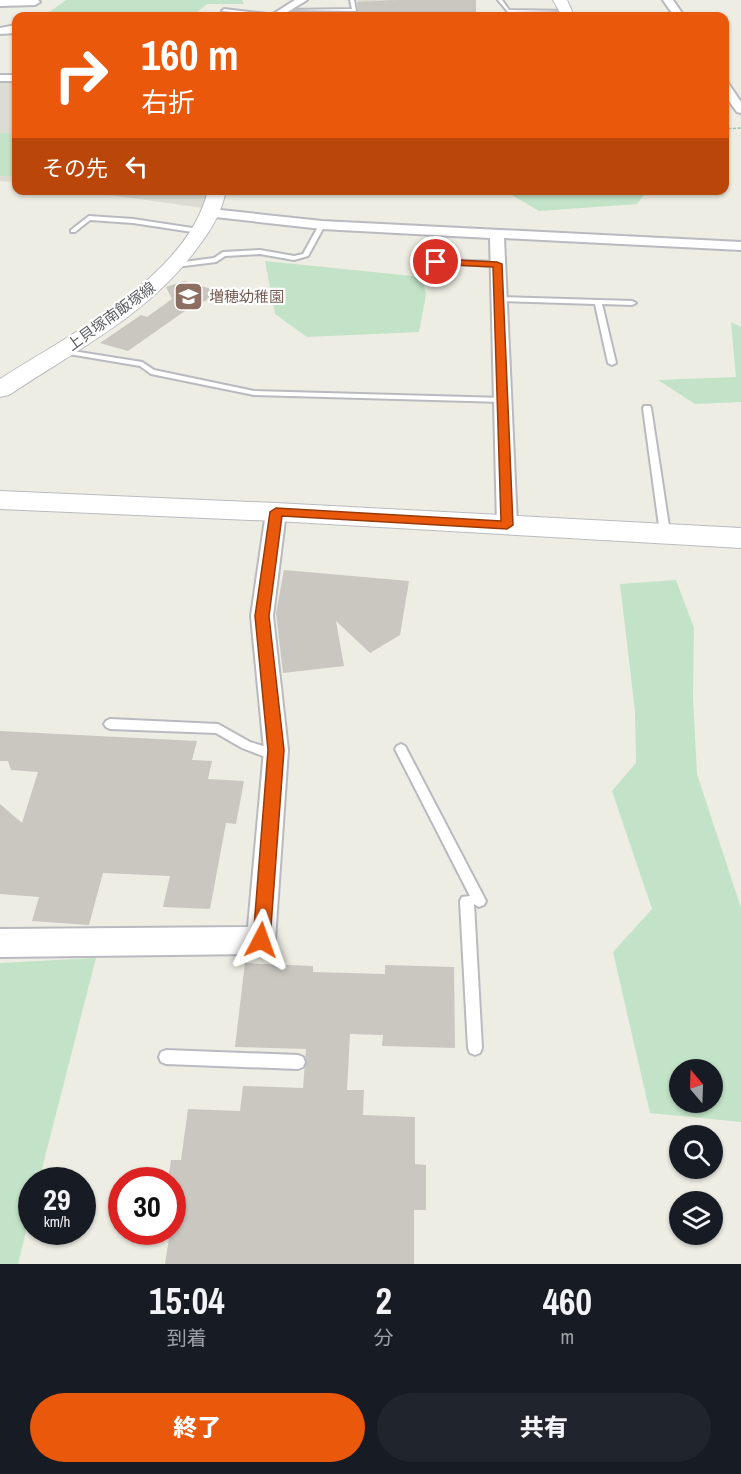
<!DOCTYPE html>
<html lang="ja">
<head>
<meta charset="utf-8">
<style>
  :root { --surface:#171b24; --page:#20242c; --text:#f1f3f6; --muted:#9ea1a6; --accent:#ea580c }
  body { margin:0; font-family:"Archivo Narrow","Noto Sans JP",sans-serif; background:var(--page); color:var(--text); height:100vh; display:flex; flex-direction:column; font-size:22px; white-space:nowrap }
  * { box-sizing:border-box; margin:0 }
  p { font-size:20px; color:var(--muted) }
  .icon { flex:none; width:33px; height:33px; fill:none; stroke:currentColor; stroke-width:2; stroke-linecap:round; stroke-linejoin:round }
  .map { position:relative; height:1264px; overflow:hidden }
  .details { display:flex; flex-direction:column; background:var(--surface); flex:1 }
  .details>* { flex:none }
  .guide { position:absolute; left:12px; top:12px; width:717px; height:183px; border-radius:12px; box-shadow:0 2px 4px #0004; background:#ea580c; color:#fff; overflow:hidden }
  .needle { width:39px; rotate:341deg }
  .buttons { position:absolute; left:669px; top:1059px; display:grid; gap:12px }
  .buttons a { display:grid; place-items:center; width:54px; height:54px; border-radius:50%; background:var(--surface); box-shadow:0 2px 4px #0004; font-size:30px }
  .speed { position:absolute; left:18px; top:1167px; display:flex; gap:12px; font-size:30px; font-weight:700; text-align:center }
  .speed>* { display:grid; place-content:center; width:78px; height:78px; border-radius:50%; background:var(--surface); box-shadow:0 2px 4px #0004; line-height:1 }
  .speed small { font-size:15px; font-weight:400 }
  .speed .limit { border:9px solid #d22; background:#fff; color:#111 }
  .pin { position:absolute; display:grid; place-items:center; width:51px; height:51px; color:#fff; margin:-26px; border:3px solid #fff; border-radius:50%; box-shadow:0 2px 6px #0007 }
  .me { position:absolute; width:66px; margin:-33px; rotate:4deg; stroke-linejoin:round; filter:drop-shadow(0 0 4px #0008) }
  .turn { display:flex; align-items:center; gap:21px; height:126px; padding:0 30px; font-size:27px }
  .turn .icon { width:78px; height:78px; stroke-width:2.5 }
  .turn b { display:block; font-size:42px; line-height:51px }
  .then { display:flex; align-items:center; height:57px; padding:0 30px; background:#0003; gap:12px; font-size:22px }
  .eta { display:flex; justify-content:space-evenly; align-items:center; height:102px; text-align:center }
  .eta b { font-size:36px; font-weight:800; line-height:42px }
  .button { display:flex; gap:12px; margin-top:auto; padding:12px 30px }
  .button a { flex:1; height:69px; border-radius:36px; background:var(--accent); color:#fff; font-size:24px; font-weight:800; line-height:69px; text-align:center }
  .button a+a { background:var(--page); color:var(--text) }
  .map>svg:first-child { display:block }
  .education { fill:#dddcd2 }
  .green { fill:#c2e3c7; fill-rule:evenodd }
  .building { fill:#c9c7c0 }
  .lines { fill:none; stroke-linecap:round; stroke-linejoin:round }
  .lane-casing { stroke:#b9babf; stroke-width:4 }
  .street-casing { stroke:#b9babf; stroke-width:4 }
  .secondary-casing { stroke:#b9bbc1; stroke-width:2 }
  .path { stroke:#9cc3ad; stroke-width:1.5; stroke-dasharray:3 1.5; stroke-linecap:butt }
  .lane { fill:#fff; fill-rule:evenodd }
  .street { fill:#fff; fill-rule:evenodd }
  .secondary { fill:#fff; fill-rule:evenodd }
  .route { fill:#ea580c; stroke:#983908; stroke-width:1.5 }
  .labels { text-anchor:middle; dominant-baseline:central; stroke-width:4.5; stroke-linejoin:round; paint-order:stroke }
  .far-education-label { font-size:15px; fill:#785e54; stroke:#fff; text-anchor:start }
  .far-street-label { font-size:15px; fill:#5c5e63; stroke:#fff }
</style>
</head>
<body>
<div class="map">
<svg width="741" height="1264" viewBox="0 0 741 1264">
  <rect width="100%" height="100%" fill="#edede4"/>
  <!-- education -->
  <g class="education">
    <polygon points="357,0 435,0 442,16 284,16 293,12 363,11"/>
    <polygon points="0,83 16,83 16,182 0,181"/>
    <polygon points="81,191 207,191 203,208"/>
  </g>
  <!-- green -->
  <g class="green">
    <polygon points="66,0 242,0 244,4 207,4 197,12 48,13"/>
    <rect x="0" y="133" width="16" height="43"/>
    <polygon points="505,191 647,191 637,204 539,211"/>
    <polygon points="265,261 422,277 426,295 419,332 307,337 275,314"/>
    <polygon points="731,322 741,327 741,402 695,404 658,380 736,377"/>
    <path d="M676 580 694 628 693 698 697 774 741 908V1122L650 1113 613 952 652 909 612 791 636 763 635 711 620 584ZM680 1070H712V1102H680Z"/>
    <polygon points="96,958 39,1180 32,1180 31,1211 18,1264 0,1264 0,963"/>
  </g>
  <!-- building -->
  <g class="building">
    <polygon points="398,0 476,0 476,14 351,16 350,13 358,12 357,2"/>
    <polygon points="184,281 225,293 192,306 128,351 100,343 141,315 147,317 172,299 166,287"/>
    <polygon points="284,570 409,581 400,635 370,653 336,621 344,666 283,673 276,613"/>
    <polygon points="0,731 197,741 192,760 212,761 208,779 244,781 236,824 226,823 210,909 163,907 170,876 103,873 89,925 32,921 39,897 0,894 0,804 22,823 38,772 11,770 8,761 0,761"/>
    <polygon points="245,963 313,966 313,972 385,974 385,965 454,967 455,1048 382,1046 383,1035 350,1034 347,1090 364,1090 363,1115 415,1117 415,1164 426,1165 426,1210 414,1210 414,1264 165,1264 170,1232 172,1232 172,1180 168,1180 171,1160 181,1160 188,1109 240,1111 243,1086 303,1088 306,1049 235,1047"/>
  </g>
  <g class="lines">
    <defs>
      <g id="lane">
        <polygon points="350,0 354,0 356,11 287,10 352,9"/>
        <polygon points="498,0 502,0 509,10 568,11 508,12"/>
        <polygon points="224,9 276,15 278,16 269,16 222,11"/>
        <polygon points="89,216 133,219 199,229 202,231 199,233 133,223 90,220 75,232 71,232 71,230"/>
        <polygon points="322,223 325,225 308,256 294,260 260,254 225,256 216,262 176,267 173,265 176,263 214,258 223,252 260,250 294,256 303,254 319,225"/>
        <polygon points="415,259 497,262 500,264 497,266 413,262 413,260"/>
        <polygon points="496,297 632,301 636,303 632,305 602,304 616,363 612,365 608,363 595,304 499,301 496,301"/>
        <polygon points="60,349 142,362 154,370 254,391 504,398 508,400 504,402 254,395 151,374 140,366 63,353 59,351"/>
        <polygon points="644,406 650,406 651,408 670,533 665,536 660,533 643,408"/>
        <polygon points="110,719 218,724 250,742 263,746 280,747 282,750 280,753 263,756 242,748 216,733 110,729 106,727 104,724 106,721"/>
        <polygon points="401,744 405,746 486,901 484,905 479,907 474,904 482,1048 480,1053 475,1055 470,1053 468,1048 460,901 462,897 470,896 395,749 397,746"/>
        <polygon points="166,1050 298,1055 303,1057 305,1062 303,1067 298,1069 166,1064 161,1062 159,1057 161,1052"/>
      </g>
      <g id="street">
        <polygon points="0,0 38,0 40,2 35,5 0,6"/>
        <polygon points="295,0 307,0 281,16 270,16"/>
        <polygon points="663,0 673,0 684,16 674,16"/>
        <polygon points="16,25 16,33 0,34 0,28"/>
        <rect x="0" y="75" width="16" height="6"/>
        <polygon points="724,82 728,83 741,102 741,113 737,112 724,94"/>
        <polygon points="211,209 322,221 741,242 741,250 504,238 517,525 514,530 507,532 500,530 497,525 490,238 322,229 206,216 204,213 206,210"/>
        <polygon points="276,505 283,507 286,512 273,616 288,750 275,940 271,950 261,954 0,957 0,929 248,927 264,750 251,616 266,512 269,507"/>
      </g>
      <g id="secondary">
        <polygon points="553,0 567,0 574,16 562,16"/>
        <path d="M208 190H226C222 212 211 230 198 247 150 314 76 350 9 395L0 397V379C68 335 188 277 208 190Z"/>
        <polygon points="0,491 276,503 741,528 741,548 276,521 0,509"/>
      </g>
    </defs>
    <!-- lane casing -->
    <use href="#lane" class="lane-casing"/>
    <!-- street casing -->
    <use href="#street" class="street-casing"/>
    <!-- secondary casing -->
    <use href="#secondary" class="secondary-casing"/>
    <!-- path -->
    <polyline class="path" points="724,129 741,128"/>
    <!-- lane -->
    <use href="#lane" class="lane"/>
    <!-- street -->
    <use href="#street" class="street"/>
    <!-- secondary -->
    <use href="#secondary" class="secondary"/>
  </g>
  <!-- route -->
  <polygon class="route" points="436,259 497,262 502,264 513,525 507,529 282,516 269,616 284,750 270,940 267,946 261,948 255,946 253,940 268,750 255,616 270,512 276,508 501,521 493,267 433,264 431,262"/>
  <!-- icons -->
  <defs>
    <symbol id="school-square" viewBox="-11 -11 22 22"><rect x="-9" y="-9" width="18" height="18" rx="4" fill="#8d6e63" stroke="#fff"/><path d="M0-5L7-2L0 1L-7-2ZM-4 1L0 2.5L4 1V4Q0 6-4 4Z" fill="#fff"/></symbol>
  </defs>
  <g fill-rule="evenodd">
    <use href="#school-square" x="172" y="280" width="33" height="33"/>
  </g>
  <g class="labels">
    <!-- far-education labels -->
    <g class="far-education-label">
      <text x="209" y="296">増穂幼稚園</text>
    </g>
    <!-- far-street labels -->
    <g class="far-street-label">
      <text transform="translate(111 316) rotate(-36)">上貝塚南飯塚線</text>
    </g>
  </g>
</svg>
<div class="buttons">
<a><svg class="needle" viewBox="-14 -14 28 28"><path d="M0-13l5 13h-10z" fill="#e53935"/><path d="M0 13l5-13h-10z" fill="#9ea1a6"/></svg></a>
<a><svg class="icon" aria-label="search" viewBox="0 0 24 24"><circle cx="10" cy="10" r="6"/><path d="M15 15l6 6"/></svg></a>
<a><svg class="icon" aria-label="layers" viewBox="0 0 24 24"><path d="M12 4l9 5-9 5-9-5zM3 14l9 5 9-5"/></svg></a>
</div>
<div class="speed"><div>29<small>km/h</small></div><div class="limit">30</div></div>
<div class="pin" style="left:436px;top:262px;background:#d93025"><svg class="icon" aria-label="arrive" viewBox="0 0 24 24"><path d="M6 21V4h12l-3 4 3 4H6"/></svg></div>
<svg class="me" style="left:261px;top:940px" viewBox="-20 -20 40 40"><path d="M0-17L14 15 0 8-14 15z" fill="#ea580c" stroke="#fff" stroke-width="4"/></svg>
<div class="guide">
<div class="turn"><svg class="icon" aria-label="right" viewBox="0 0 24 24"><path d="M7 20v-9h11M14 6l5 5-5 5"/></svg><div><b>160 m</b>右折</div></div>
<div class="then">その先<svg class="icon" aria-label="left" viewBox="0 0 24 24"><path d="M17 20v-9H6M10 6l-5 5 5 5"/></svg></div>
</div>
</div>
<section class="details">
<div class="eta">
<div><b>15:04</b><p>到着</p></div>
<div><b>2</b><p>分</p></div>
<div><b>460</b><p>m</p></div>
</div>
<div class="button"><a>終了</a><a>共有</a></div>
</section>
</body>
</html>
